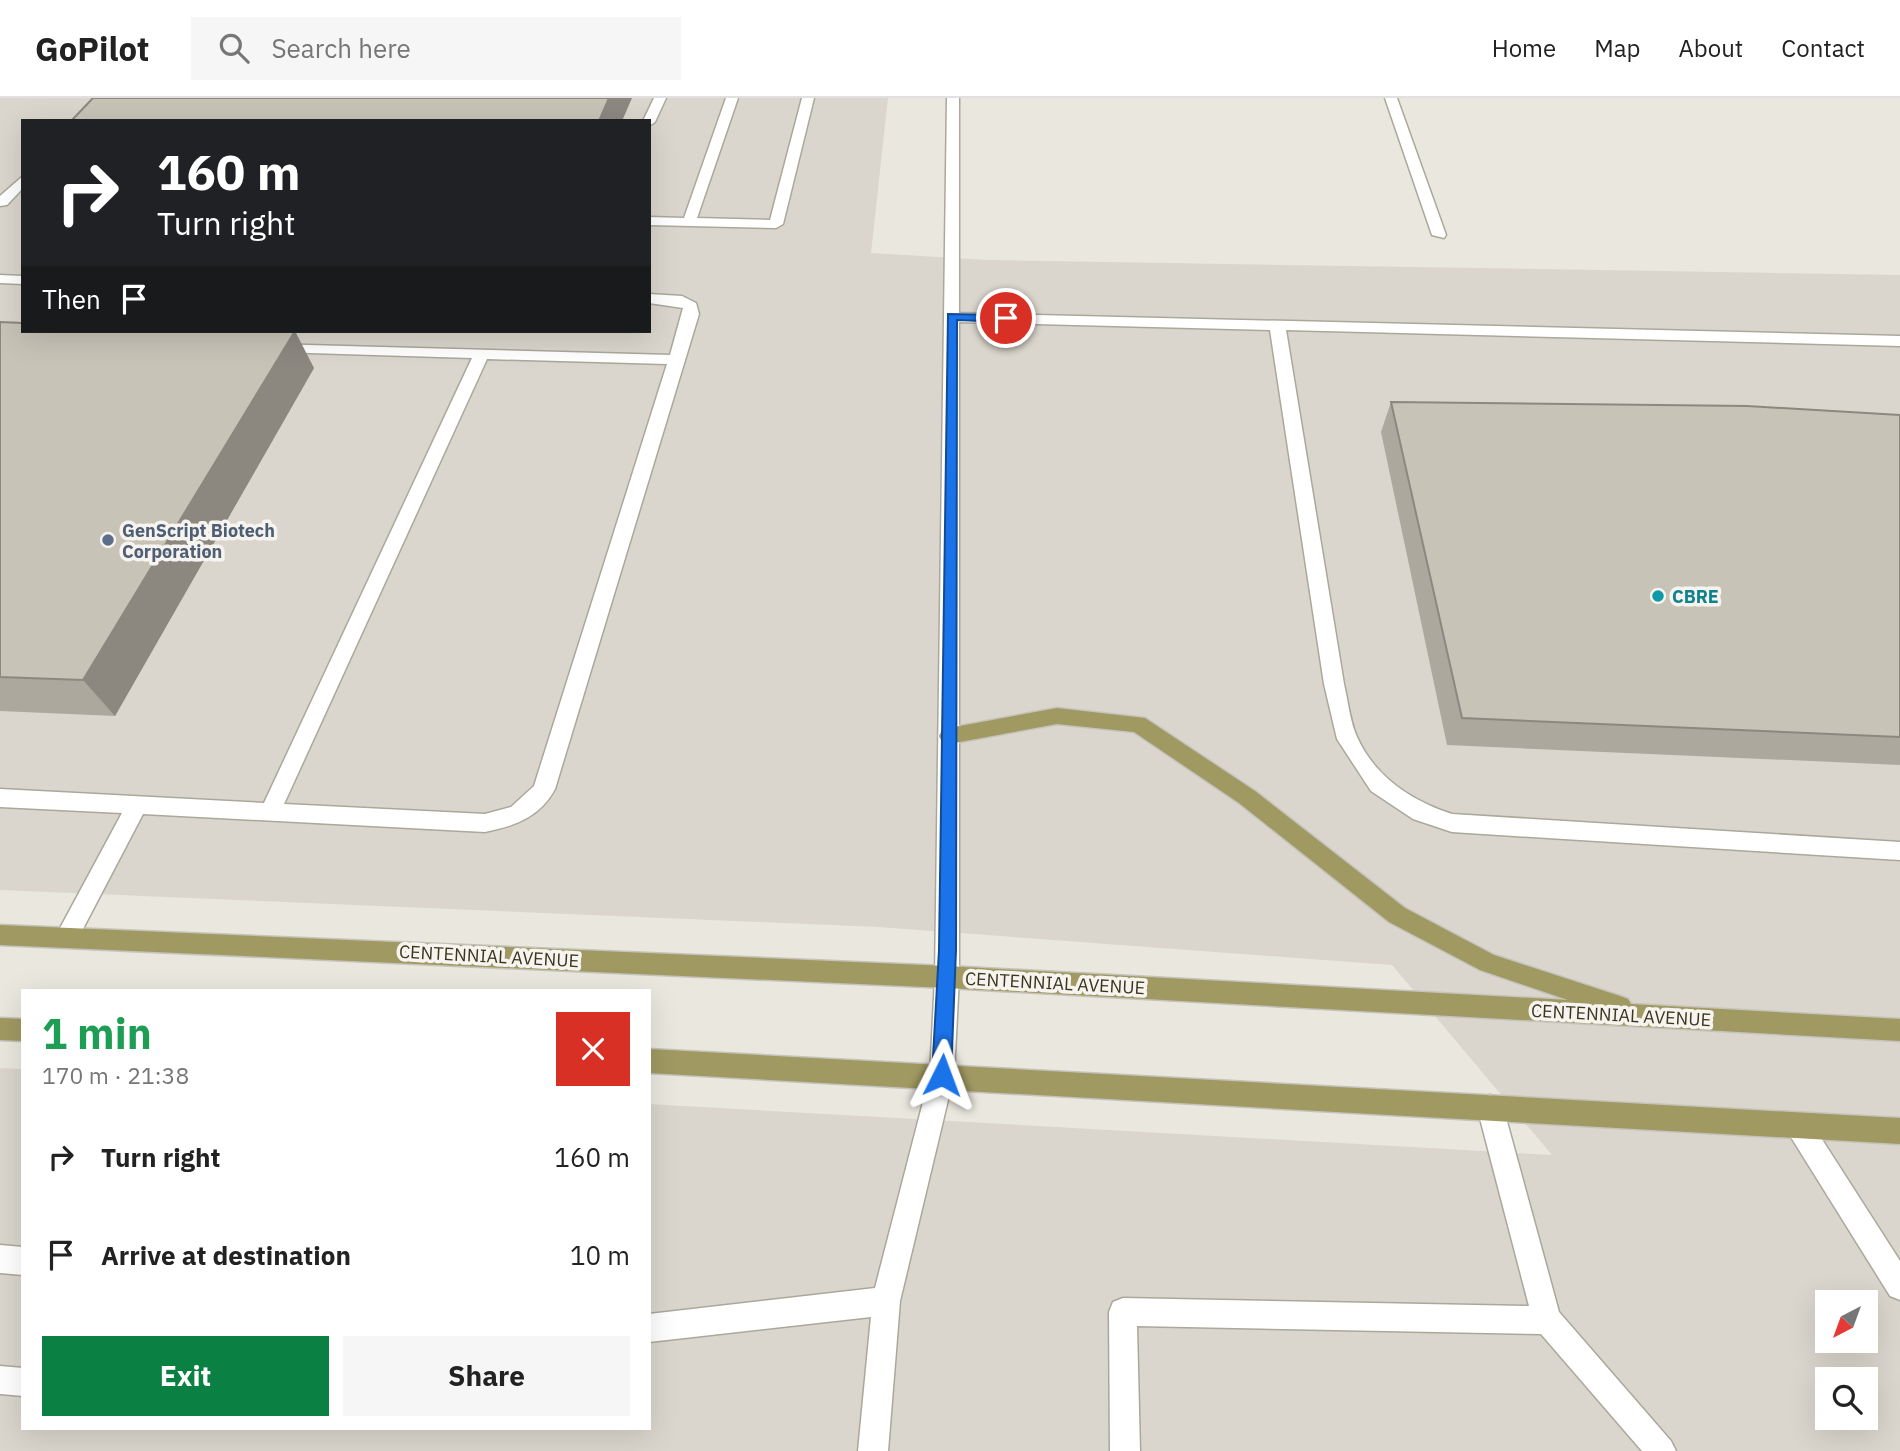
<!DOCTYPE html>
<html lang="en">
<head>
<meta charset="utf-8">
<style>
  :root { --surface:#fff; --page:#f6f6f6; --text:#222; --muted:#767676; --line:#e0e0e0; --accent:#0b8043 }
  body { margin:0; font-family:"IBM Plex Sans",sans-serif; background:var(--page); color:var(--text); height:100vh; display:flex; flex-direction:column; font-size:26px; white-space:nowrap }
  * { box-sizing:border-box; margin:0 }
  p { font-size:23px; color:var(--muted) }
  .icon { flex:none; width:38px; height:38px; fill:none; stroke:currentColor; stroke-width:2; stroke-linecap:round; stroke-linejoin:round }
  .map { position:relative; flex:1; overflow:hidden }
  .side { position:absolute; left:21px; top:891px; width:630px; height:441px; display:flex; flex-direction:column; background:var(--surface); border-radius:0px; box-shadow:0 7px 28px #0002 }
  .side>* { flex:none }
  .hud { position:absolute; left:21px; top:21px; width:630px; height:214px; border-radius:0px; box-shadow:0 7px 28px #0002; background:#202124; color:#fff; overflow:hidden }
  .needle { width:46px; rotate:221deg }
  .tools { position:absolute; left:1815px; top:1192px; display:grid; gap:14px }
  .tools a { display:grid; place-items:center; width:63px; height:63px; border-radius:0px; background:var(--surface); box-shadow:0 7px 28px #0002; font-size:35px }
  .pin { position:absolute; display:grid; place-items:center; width:60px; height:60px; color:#fff; margin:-30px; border:4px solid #fff; border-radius:50%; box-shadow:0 2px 7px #0007 }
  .me { position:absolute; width:77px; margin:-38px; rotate:3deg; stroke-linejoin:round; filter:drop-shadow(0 0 5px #0008) }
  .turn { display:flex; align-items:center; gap:24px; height:147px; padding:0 21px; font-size:32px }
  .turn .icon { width:91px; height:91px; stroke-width:2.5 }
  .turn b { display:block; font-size:49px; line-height:60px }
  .then { display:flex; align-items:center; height:66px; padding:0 21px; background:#0003; gap:14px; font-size:26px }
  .round { display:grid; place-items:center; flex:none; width:74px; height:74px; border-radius:0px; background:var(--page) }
  .head { display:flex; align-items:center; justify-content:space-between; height:119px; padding:0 21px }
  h1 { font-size:42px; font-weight:700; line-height:52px; color:#1e9e55 }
  .button { display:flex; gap:14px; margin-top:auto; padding:14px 21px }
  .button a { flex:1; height:80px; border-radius:0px; background:var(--accent); color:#fff; font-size:28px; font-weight:700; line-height:80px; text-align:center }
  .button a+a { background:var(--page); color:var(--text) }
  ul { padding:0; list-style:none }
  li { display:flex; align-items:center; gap:21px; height:98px; padding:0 21px }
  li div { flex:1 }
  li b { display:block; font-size:26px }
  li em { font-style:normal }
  header { display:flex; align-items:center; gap:42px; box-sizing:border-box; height:98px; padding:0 35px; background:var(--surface); border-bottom:2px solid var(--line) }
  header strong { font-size:33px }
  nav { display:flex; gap:38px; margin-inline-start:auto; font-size:24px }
  .search { width:490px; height:63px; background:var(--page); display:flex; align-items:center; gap:18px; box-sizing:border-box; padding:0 24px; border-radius:0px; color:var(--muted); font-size:26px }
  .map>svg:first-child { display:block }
  .built { fill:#dad6cd; fill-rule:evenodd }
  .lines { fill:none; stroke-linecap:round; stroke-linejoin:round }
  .minor-casing { stroke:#aba89a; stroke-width:3 }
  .major-casing { stroke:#c4c3bc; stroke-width:3 }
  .minor { fill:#fff; fill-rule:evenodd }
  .major { fill:#a09962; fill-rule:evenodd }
  .wall { fill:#aca89d }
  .shaded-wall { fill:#8c8880 }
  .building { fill:#c8c3b7; stroke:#8c8880; stroke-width:2 }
  .route { fill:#1a73e8; stroke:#114b97; stroke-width:2 }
  .service-dot { fill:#5c6f8a; stroke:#f7f4ef; stroke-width:2.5 }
  .culture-dot { fill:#0f9aa8; stroke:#f7f4ef; stroke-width:2.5 }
  .labels { text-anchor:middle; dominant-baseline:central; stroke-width:7; stroke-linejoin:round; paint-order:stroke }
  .service-label { font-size:18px; font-weight:bold; fill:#4e5e75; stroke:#f7f4ef; text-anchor:start }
  .culture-label { font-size:18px; font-weight:bold; fill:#0d838f; stroke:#f7f4ef; text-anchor:start }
  .street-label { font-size:18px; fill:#3a3720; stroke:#f7f4ef }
</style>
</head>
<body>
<header>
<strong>GoPilot</strong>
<div class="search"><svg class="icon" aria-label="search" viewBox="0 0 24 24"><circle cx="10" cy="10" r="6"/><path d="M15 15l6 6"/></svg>Search here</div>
<nav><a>Home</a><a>Map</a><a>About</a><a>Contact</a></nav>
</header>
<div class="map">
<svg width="1900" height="1353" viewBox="0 0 1900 1353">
  <rect width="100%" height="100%" fill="#eae7de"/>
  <!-- built -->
  <path class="built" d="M0 0H888L871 155 988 162 1900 177V1353H0V970L23 971V1330H649V1006L1552 1057 1392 867 878 829 0 792ZM23 23H649V233H23ZM1827 1204H1866V1242H1827ZM1827 1281H1866V1320H1827Z"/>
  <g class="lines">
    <defs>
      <g id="minor">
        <polygon points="654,0 666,0 655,24 649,28 649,23 643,23"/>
        <polygon points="726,0 738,0 697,120 770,122 802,0 814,0 783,126 776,130 649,127 649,119 684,120"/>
        <path d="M947 0H959V215L1900 238V248L1286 232 1344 586C1348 603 1350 624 1357 639 1375 679 1412 703 1452 716L1900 744V762L1452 734 1413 721 1371 693 1337 641 1324 586 1270 232 959 224V879L954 977 900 1203 888 1353H858L871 1219 649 1244V1216L875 1190 930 977 935 879Z"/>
        <polygon points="1385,0 1397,0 1446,137 1444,140 1432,137"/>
        <polygon points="23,78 23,90 7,107 0,108 0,98"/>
        <polygon points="0,177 23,178 23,186 0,185"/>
        <path d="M649 196 682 198 696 205 699 216 555 691C540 719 515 728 485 734L143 716 75 846 67 849 59 846 55 839 59 832 122 715 0 709V691L264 705 472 260 277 254 269 249 271 246 670 257 683 210 649 205ZM487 261 667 266 534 688 511 709 485 716 284 706Z"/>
        <polygon points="1490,997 1499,1000 1503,1009 1559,1214 1671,1343 1676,1353 1642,1353 1541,1236 1137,1228 1140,1353 1110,1353 1109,1214 1113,1204 1123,1200 1529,1208 1477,1009 1481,1000"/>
        <polygon points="1798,1015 1807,1018 1900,1163 1900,1202 1890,1198 1789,1036 1785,1027 1789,1018"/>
        <polygon points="0,1147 23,1149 23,1177 0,1175"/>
        <polygon points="0,1268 23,1270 23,1298 0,1296"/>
      </g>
      <g id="major">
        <polygon points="1057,610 1145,620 1255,693 1405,810 1494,857 1620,898 1628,901 1631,906 1900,921 1900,943 947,890 0,847 0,827 947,868 1568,902 1480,872 1389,824 1239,705 1134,634 1057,626 949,646 942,644 939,638 942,632 949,630"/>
        <polygon points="0,920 23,921 23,943 0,942"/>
        <polygon points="649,951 1900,1020 1900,1046 649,975"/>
      </g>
    </defs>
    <!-- minor casing -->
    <use href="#minor" class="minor-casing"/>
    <!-- major casing -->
    <use href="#major" class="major-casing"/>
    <!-- minor -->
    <use href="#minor" class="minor"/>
    <!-- major -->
    <use href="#major" class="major"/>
  </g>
  <!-- wall -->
  <g class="wall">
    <polygon points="0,224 314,270 115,618 0,613"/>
    <polygon points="1391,304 1900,317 1900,667 1447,647 1381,334"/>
  </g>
  <!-- shaded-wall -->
  <g class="shaded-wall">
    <polygon points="609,0 632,0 622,23 599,23"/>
    <polygon points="295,233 314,270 115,618 83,582"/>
  </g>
  <!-- building -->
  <g class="building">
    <polygon points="93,0 609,0 599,23 71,23"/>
    <polygon points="0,224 23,225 23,233 295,233 83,582 0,579"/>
    <polygon points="1391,304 1747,308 1900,317 1900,639 1462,620"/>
  </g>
  <!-- route -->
  <polygon class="route" points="948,216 1006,217 1012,220 1006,224 957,222 956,852 951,977 948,984 942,986 935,984 932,977 939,852"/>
  <!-- markers -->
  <circle class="service-dot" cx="108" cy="442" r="7"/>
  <circle class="culture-dot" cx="1658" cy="498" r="7"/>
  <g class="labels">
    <!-- service labels -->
    <g class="service-label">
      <text x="122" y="432">GenScript Biotech<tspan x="122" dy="21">Corporation</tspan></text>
    </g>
    <!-- culture labels -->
    <g class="culture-label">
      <text x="1672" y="498">CBRE</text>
    </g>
    <!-- street labels -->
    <g class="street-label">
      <text transform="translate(489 858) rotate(3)">CENTENNIAL AVENUE</text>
      <text transform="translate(1055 885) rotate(3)">CENTENNIAL AVENUE</text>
      <text transform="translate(1621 917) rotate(3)">CENTENNIAL AVENUE</text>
    </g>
  </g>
</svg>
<div class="tools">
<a><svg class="needle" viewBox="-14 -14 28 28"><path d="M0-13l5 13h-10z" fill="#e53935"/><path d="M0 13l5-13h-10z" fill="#767676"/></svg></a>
<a><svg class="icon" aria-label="search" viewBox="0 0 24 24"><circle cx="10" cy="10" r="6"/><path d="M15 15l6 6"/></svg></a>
</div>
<div class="pin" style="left:1006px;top:220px;background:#d93025"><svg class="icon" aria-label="arrive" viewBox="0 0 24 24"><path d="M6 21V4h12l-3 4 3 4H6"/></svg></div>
<svg class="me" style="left:942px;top:977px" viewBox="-20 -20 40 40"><path d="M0-17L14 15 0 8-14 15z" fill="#1a73e8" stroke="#fff" stroke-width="4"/></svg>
<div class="hud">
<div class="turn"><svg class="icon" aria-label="right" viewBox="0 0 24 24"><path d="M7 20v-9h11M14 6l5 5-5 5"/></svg><div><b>160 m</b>Turn right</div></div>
<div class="then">Then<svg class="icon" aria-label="arrive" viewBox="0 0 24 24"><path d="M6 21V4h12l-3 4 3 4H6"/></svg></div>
</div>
<section class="side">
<div class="head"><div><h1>1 min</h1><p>170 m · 21:38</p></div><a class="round" style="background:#d93025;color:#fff"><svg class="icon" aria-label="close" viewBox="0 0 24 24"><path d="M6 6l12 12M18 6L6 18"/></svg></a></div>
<ul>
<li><svg class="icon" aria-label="right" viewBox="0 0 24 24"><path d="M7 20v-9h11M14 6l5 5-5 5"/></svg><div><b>Turn right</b></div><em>160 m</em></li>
<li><svg class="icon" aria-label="arrive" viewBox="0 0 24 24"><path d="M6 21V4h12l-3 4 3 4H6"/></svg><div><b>Arrive at destination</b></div><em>10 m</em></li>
</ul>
<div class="button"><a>Exit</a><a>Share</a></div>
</section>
</div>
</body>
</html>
